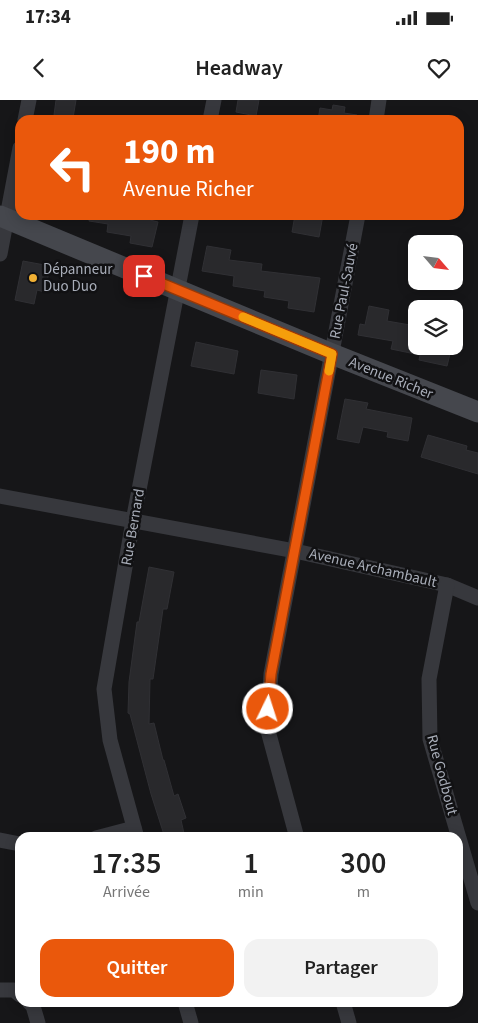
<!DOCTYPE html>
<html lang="fr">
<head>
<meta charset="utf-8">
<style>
  :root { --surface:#fff; --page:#f2f2f2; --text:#222; --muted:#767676; --accent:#ea580c }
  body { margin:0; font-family:"Source Sans 3",sans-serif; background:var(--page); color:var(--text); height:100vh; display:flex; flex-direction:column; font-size:19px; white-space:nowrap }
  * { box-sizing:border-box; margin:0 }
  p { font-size:16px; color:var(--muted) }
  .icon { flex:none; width:28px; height:28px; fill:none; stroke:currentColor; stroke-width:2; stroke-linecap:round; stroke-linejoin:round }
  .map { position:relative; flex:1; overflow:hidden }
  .sheet { position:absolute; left:15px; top:732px; width:448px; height:175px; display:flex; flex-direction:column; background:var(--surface); border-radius:15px; box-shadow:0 2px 12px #0003 }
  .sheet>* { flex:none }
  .hud { position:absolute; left:15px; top:15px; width:449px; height:105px; border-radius:15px; box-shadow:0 2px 12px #0003; background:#ea580c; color:#fff; overflow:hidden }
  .needle { width:32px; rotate:118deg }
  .buttons { position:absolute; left:408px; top:135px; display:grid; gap:10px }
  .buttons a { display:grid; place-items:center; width:55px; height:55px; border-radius:10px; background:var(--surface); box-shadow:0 2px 12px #0003; font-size:25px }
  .pin { position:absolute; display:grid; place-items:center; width:42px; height:42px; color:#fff; margin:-21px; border-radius:10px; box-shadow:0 2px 8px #0006 }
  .me { position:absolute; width:55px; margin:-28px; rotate:4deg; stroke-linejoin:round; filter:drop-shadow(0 0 4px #0008) }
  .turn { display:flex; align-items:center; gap:18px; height:105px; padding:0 25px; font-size:22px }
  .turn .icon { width:65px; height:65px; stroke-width:2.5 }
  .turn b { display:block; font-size:35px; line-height:42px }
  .eta { display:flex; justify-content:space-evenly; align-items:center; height:85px; text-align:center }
  .eta b { font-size:30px; font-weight:600; line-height:35px }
  .cta { display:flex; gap:10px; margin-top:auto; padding:10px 25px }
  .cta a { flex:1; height:58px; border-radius:15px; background:var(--accent); color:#fff; font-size:20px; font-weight:600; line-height:58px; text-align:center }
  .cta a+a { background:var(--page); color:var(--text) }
  .status { display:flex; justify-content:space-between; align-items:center; height:35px; padding:0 25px; background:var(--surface); direction:ltr }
  .status svg { height:14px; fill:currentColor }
  header { display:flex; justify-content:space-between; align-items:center; height:65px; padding:0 25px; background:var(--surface); font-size:22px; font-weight:600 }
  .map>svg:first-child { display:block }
  .building { fill:#29292c; stroke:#303034 }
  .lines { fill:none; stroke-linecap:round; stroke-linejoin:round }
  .street { stroke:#37383d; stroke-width:15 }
  .secondary { stroke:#45474d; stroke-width:21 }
  .route-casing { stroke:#983908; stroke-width:12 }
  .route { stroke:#ea580c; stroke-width:9 }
  .slow { stroke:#f59e0b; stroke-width:9 }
  .poi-dot { fill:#f2b134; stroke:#111113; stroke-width:2 }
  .labels { text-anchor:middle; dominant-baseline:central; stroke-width:5; stroke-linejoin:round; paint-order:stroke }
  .poi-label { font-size:15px; fill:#a8adb8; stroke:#111113; text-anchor:start }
  .street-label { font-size:15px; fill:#a8adb8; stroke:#111113 }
</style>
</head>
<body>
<div class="status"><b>17:34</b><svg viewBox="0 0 49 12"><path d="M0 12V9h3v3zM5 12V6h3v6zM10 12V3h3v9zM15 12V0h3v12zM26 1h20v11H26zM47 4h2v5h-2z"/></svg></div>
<header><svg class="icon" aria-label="back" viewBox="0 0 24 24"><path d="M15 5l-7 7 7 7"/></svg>Headway<svg class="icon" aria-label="heart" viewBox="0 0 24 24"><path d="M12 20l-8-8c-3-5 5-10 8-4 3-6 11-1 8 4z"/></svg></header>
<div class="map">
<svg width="478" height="923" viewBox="0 0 478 923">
  <rect width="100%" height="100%" fill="#161618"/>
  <!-- building -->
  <g class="building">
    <polygon points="56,0 76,0 73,18 54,15"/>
    <polygon points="238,0 259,0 256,16 236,12"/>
    <polygon points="333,5 345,7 344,13 357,15 356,20 318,20 320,8 332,10"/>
    <polygon points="90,115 151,115 150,120 158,122 152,147 130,143 131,136 107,132 108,124 89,121"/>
    <polygon points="295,115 323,115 319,137 292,132"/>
    <polygon points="207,146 231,150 229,160 262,164 261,171 320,178 314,212 288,208 289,201 264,197 265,191 233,186 234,176 202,171"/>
    <polygon points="23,161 50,166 45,192 37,190 34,204 15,200"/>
    <polygon points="369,206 389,210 387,221 416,226 416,235 414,246 452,246 447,266 419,260 420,255 391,249 393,241 358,235 360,224 365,225"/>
    <polygon points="196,242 238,251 234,274 191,266"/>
    <polygon points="261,270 297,275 294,299 258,293"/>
    <polygon points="345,299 368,303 366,309 412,318 408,341 387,337 388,332 363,327 359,343 337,339"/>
    <polygon points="428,335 467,346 466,350 478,353 478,374 421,357"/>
    <polygon points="149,467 174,472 167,509 163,509 153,579 150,579 149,624 154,623 163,660 164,660 174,696 178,694 186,718 181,720 185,738 165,738 151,694 130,614 128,613 129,582 137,522 139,522"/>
  </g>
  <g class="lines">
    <!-- street -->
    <g class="street">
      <polyline points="25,20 29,0"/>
      <polyline points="210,20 214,0"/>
      <polyline points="376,20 379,0"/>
      <polyline points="0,154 20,48"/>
      <polyline points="0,396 295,451 447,485 478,498"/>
      <polyline points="447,485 429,579 430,639 478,803"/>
      <polyline points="96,738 134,728"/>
      <polyline points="137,738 110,640 104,589 133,421 192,115"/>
      <polyline points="297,738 267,627 271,574 358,115"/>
      <polyline points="0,740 20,744"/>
      <polyline points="0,890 14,890 20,895"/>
      <polyline points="29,902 33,906 38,923"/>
      <polyline points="185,902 191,923"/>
      <polyline points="343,902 349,923"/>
    </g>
    <!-- secondary -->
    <polyline class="secondary" points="0,116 332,254 478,312"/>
  </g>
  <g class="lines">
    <defs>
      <polyline id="route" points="144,176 332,254 271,574 268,609"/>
    </defs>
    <!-- route casing -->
    <use href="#route" class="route-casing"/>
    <!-- route -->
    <use href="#route" class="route"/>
    <!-- slow -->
    <polyline class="slow" points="243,217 332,254 329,271"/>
  </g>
  <!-- markers -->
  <circle class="poi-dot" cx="33" cy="178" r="5"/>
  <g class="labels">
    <!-- poi labels -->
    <g class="poi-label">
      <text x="43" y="169">Dépanneur<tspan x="43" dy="17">Duo Duo</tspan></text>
    </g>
    <!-- street labels -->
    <g class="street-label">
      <text transform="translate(344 191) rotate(-79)">Rue Paul-Sauvé</text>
      <text transform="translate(391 278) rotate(22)">Avenue Richer</text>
      <text transform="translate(133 427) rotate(-80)">Rue Bernard</text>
      <text transform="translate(373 468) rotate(13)">Avenue Archambault</text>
      <text transform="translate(442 675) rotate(75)">Rue Godbout</text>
    </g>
  </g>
</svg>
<div class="buttons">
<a><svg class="needle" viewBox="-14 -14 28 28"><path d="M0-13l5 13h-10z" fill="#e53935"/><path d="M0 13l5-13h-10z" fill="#767676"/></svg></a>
<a><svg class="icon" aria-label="layers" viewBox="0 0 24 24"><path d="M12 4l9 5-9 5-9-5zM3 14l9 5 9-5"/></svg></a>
</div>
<div class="pin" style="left:144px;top:176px;background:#d93025"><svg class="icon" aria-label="arrive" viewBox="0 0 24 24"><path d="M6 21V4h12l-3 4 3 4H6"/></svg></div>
<svg class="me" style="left:268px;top:609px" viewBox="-20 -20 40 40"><circle r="17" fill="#ea580c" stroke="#fff" stroke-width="3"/><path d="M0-11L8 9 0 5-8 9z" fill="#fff"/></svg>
<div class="hud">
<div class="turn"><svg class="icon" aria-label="left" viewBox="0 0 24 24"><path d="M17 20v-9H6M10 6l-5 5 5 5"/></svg><div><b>190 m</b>Avenue Richer</div></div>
</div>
<section class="sheet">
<div class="eta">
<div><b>17:35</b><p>Arrivée</p></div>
<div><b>1</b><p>min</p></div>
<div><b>300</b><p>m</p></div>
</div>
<div class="cta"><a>Quitter</a><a>Partager</a></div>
</section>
</div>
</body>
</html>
